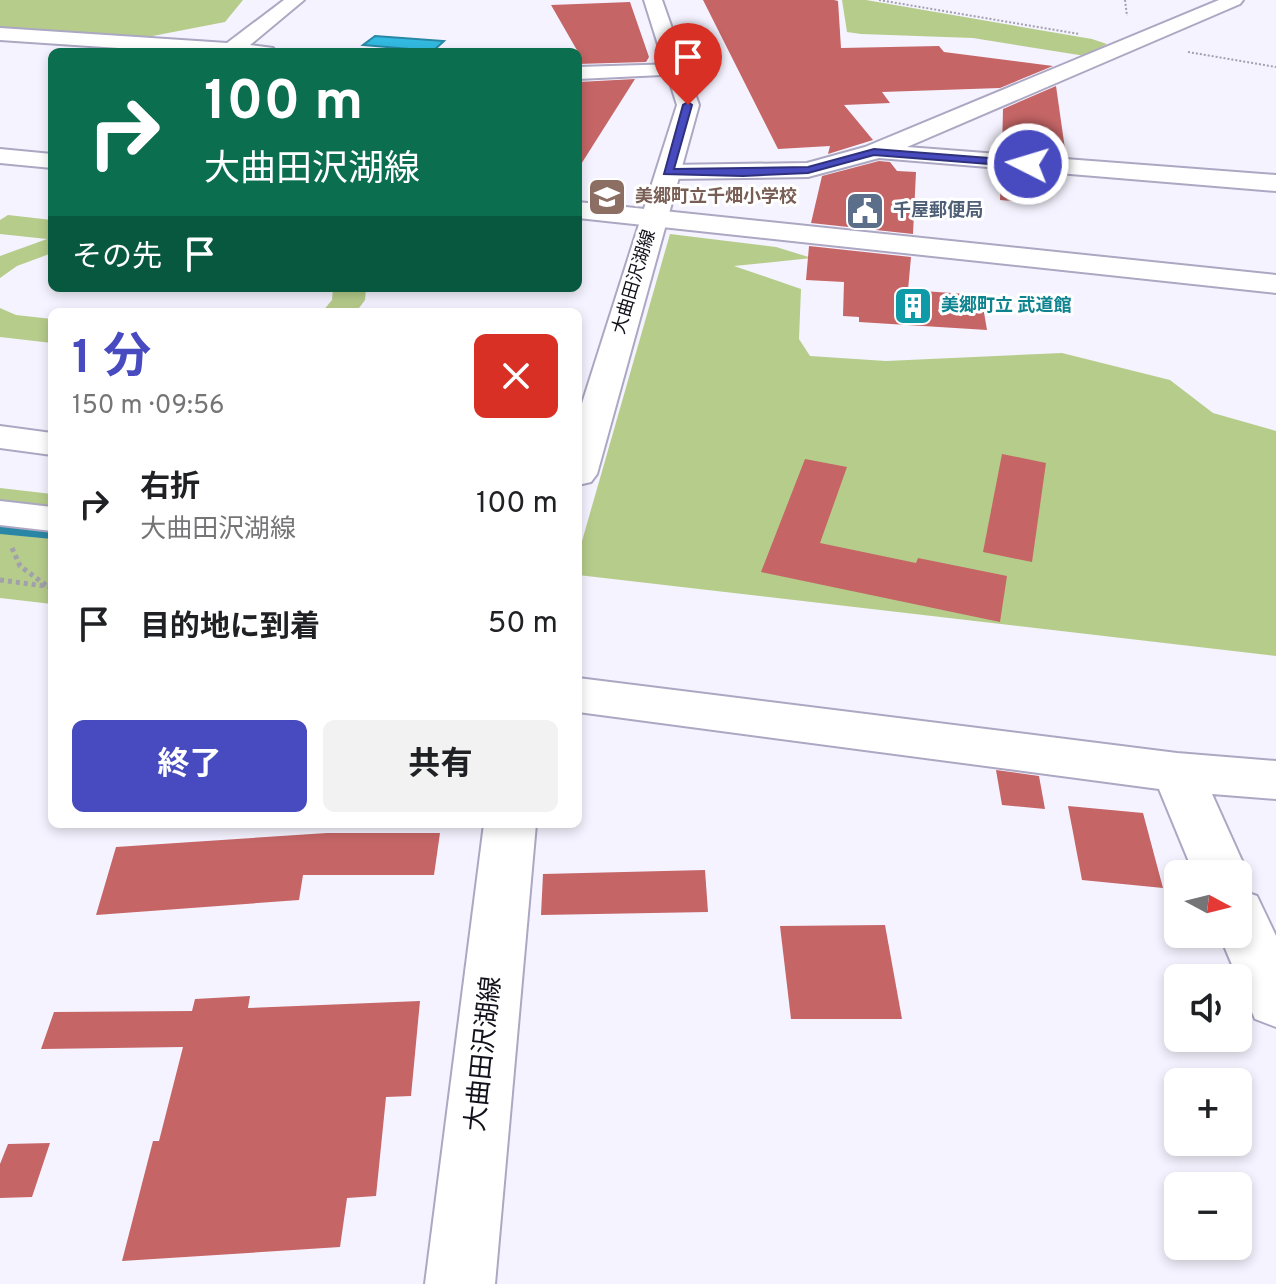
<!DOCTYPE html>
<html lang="ja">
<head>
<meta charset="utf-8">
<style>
  :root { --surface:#fff; --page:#f2f2f2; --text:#202124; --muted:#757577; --accent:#484bc0 }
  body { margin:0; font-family:Overpass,"Noto Sans JP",sans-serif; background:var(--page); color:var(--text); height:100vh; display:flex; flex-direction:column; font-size:30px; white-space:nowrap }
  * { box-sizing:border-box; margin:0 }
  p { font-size:26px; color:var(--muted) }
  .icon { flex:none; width:44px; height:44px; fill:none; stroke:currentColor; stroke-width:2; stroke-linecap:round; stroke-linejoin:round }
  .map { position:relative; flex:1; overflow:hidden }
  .panel { position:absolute; left:48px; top:308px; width:534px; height:520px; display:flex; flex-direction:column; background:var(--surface); border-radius:12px; box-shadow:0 4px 12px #0003 }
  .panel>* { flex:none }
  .hud { position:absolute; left:48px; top:48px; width:534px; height:244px; border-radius:12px; box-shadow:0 4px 12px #0003; background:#0b6e4f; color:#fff; overflow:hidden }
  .needle { width:52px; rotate:97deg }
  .buttons { position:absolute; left:1164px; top:860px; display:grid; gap:16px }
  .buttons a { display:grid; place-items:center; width:88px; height:88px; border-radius:12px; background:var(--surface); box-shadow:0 4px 12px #0003; font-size:40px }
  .pin { position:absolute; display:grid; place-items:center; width:68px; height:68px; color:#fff; margin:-82px -34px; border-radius:50% 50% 50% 0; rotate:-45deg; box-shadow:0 0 8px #0007 }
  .pin .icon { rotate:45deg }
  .me { position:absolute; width:88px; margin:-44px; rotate:275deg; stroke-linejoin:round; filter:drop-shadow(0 0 6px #0008) }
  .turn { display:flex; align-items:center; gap:28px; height:168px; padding:0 24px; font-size:36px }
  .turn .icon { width:104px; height:104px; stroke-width:2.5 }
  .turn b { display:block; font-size:56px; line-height:68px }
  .then { display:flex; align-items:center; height:76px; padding:0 24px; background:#0003; gap:16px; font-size:30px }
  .round { display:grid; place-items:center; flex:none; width:84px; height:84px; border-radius:12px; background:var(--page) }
  .headline { display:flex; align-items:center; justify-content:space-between; height:136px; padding:0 24px }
  h1 { font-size:48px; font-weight:700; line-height:60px; color:var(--accent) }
  .cta { display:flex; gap:16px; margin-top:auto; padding:16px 24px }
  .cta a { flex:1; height:92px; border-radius:12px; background:var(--accent); color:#fff; font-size:32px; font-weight:700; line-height:92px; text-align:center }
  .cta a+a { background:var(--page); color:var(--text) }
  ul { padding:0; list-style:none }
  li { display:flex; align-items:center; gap:24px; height:120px; padding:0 24px }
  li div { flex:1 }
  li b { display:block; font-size:30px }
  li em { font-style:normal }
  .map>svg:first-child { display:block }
  .green { fill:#b6cc8b }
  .water { fill:#32bae0; stroke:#2987a5; stroke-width:2 }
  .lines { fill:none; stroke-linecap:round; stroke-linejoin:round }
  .stream { fill:#2987a5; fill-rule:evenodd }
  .building { fill:#c56566 }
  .street-casing { stroke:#aca7c2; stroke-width:4 }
  .secondary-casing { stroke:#aca7c2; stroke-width:4 }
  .primary-casing { stroke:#aca7c2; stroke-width:4 }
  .path-far1 { stroke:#a2a0ab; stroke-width:2; stroke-dasharray:2 2; stroke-linecap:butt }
  .path { stroke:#a2a0ab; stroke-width:5; stroke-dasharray:4 4; stroke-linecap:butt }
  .street { fill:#fff; fill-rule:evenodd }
  .secondary { fill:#fff; fill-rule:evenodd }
  .primary { fill:#fff; fill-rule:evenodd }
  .route { fill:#484bc0; stroke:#2f317d; stroke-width:2 }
  .labels { text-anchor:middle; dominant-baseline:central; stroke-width:6; stroke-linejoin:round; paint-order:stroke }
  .far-education-label { font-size:18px; font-weight:bold; fill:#785e54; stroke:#fff; text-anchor:start }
  .far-service-label { font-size:18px; font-weight:bold; fill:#4e5e75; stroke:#fff; text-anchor:start }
  .far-street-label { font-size:18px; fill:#13111b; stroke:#fff }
  .far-culture-label { font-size:18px; font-weight:bold; fill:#0d838f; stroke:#fff; text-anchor:start }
  .near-street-label { font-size:26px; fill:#13111b; stroke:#fff }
</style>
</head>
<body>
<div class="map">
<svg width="1276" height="1284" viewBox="0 0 1276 1284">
  <rect width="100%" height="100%" fill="#f5f3ff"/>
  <!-- green -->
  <g class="green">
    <polygon points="0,0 243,0 225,22 137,39 0,29"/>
    <polygon points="842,0 866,0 1092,39 1107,44 1086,56 1079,55 973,38 861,34 847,32"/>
    <polygon points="8,215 52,220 52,253 17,266 0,278 0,256 47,239 0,234 0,220"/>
    <polygon points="670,234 776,247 812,258 734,266 801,289 799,339 810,356 886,361 1062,353 1170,380 1213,413 1276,431 1276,656 578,575 578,555"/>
    <polygon points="333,288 366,288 365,300 356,312 322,312 332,300"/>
    <polygon points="0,308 16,315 52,319 52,343 0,337"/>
    <polygon points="0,488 52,494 52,604 0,598"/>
  </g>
  <!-- water -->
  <polygon class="water" points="375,36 444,41 433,51 363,45"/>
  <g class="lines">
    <!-- stream -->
    <polygon class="stream" points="0,526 52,531 52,539 0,534"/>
  </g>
  <!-- building -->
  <g class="building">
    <polygon points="703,0 834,0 838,1 841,48 939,46 944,52 1053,66 1000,88 882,92 890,103 844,105 873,140 828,154 830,146 778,149"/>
    <polygon points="630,2 649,57 646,62 578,64 578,52 551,5"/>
    <polygon points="635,79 578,169 578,82"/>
    <polygon points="1056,86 1066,156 1002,151 1003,109"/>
    <polygon points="879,161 890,162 897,171 916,172 913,234 811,223 822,176"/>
    <polygon points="1001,171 1033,174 1037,203 1000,200"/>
    <polygon points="809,246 911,257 908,290 981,295 987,330 859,322 859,317 843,316 844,282 806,280"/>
    <polygon points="1002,454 1046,463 1032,562 983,552"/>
    <polygon points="805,459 847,467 820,543 916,563 918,558 1007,576 1000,622 761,572"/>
    <polygon points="996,770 1039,776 1045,809 1002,805"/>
    <polygon points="1068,806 1143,813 1163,888 1082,880"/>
    <polygon points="327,833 440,833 434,875 303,875 299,900 96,915 116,847"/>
    <polygon points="705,870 708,912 541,915 543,874"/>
    <polygon points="885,925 902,1019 791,1019 780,926"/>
    <polygon points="250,996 248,1008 420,1001 411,1096 386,1097 376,1196 347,1198 340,1247 122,1261 153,1141 159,1141 183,1047 41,1049 54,1012 192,1011 195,999"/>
    <polygon points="50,1143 32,1197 0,1198 0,1164 8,1144"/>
  </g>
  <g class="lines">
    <defs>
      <g id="street">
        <polygon points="284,0 304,0 250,45 273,48 276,52 178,52 0,40 0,28 227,43"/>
        <polygon points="1219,0 1243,0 1240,4 907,147 1276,175 1276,191 879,158 808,177 668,179 659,177 656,172 659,167 668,165 807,163 865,147"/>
        <polygon points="676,64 683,66 686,70 683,74 578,79 578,67"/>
        <polygon points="0,149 52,154 52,168 0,163"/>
        <polygon points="578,202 1276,275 1276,293 578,218"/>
        <polygon points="0,501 52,507 52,531 0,525"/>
        <polygon points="578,678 1177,753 1276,761 1276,799 1212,794 1248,874 1240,890 1257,896 1276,936 1276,1027 1255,1019 1219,934 1238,934 1238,874 1194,874 1159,789 578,712"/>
      </g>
      <polygon id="secondary" points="0,426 52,433 52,455 0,448"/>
      <g id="primary">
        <polygon points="644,0 662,0 699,105 597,474 591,482 578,485 578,416 677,105"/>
        <polygon points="484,824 536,824 495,1284 425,1284"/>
      </g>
    </defs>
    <!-- street casing -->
    <use href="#street" class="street-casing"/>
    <!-- secondary casing -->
    <use href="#secondary" class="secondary-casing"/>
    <!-- primary casing -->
    <use href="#primary" class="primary-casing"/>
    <!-- path-far1 -->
    <g class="path-far1">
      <polyline points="879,0 1079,34"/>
      <polyline points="1125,0 1127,16"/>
      <polyline points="1188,52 1276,67"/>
    </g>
    <!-- path -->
    <g class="path">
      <polyline points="12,548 20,566 47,586"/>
      <polyline points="0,580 52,587"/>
    </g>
    <!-- street -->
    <use href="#street" class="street"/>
    <!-- secondary -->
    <use href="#secondary" class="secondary"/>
    <!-- primary -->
    <use href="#primary" class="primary"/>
  </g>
  <!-- route -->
  <polygon class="route" points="688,102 692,105 674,169 808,167 874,149 1028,161 1033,164 1028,167 874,155 808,173 743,176 664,174 683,105"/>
  <!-- icons -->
  <defs>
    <symbol id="school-square" viewBox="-11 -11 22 22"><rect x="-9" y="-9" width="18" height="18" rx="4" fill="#8d6e63" stroke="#fff"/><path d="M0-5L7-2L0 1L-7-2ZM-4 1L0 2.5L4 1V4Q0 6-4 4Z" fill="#fff"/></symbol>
    <symbol id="civic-square" viewBox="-11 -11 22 22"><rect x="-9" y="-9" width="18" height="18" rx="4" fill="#5c6f8a" stroke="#fff"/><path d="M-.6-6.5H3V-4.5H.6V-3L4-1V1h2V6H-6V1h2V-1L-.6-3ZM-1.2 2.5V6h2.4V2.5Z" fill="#fff"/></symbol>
    <symbol id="building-square" viewBox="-11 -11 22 22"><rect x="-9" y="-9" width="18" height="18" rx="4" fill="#0f9aa8" stroke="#fff"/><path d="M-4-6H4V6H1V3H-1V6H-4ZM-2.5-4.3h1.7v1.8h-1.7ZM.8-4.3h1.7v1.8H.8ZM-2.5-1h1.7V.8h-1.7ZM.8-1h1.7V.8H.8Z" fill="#fff"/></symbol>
  </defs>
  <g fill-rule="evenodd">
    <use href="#school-square" x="585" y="175" width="44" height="44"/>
    <use href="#civic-square" x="843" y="189" width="44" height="44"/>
    <use href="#building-square" x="891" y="284" width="44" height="44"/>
  </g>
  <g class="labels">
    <!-- far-education labels -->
    <g class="far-education-label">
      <text x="635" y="197">美郷町立千畑小学校</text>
    </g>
    <!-- far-service labels -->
    <g class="far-service-label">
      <text x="893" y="211">千屋郵便局</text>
    </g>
    <!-- far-street labels -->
    <g class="far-street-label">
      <text transform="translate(635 282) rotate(-73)">大曲田沢湖線</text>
    </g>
    <!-- far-culture labels -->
    <g class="far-culture-label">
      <text x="941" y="306">美郷町立 武道館</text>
    </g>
    <!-- near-street labels -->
    <g class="near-street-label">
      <text transform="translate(485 1054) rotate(-84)">大曲田沢湖線</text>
    </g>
  </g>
</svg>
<div class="buttons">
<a><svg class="needle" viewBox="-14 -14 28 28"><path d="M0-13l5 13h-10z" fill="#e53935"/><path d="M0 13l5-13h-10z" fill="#757577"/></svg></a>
<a><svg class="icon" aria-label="sound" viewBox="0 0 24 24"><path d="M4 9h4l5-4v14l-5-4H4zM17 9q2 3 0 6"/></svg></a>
<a>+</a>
<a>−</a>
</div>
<div class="pin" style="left:688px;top:105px;background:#d93025"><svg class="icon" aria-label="arrive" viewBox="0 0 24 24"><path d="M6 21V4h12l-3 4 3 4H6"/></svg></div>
<svg class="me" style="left:1028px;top:164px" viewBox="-20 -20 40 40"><circle r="17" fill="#484bc0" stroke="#fff" stroke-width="3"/><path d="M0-11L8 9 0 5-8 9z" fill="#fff"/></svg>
<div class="hud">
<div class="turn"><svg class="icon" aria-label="right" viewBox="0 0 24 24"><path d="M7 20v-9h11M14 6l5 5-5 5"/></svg><div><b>100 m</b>大曲田沢湖線</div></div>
<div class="then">その先<svg class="icon" aria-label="arrive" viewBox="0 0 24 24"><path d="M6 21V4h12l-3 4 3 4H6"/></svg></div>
</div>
<section class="panel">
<div class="headline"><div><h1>1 分</h1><p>150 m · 09:56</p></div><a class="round" style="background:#d93025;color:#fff"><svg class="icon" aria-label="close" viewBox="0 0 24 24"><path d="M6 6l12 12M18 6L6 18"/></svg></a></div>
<ul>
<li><svg class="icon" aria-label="right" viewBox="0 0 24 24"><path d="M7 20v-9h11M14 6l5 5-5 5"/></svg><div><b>右折</b><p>大曲田沢湖線</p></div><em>100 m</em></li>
<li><svg class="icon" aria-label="arrive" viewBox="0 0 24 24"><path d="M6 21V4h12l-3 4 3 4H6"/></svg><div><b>目的地に到着</b></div><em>50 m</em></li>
</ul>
<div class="cta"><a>終了</a><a>共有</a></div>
</section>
</div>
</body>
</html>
